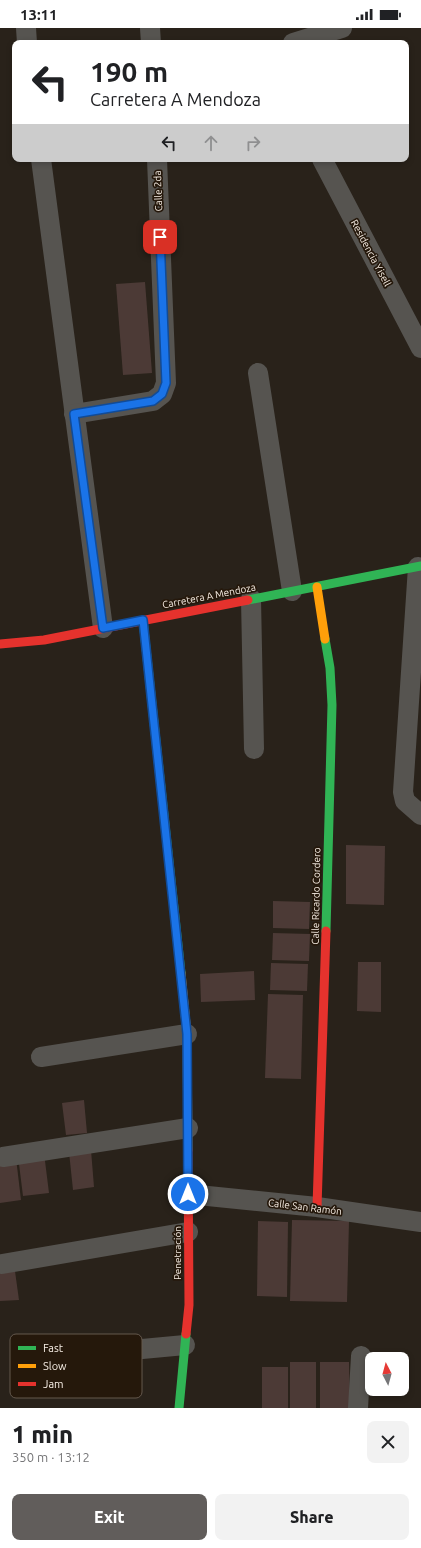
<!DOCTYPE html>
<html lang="en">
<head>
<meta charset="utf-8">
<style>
  :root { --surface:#fff; --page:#f2f2f2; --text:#202124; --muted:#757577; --accent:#615d5b }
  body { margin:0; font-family:Ubuntu,sans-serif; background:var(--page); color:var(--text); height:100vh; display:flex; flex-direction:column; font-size:15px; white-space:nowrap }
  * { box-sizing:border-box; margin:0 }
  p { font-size:13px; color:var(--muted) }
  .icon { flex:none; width:22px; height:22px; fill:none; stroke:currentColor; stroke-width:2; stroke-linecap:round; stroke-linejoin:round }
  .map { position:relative; height:1380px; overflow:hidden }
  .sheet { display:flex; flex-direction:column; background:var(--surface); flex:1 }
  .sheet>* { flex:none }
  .hud { position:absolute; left:12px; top:12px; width:397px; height:122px; border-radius:8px; box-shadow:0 2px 6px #0003; background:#fff; color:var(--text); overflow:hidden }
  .needle { width:26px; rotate:354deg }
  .tools { position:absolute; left:365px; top:1324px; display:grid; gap:8px }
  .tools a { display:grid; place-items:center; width:44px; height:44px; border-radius:8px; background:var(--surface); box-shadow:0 2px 6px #0003; font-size:20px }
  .pin { position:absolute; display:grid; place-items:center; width:34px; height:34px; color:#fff; margin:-17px; border-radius:8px; box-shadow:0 2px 6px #0006 }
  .me { position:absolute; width:44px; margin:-22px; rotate:0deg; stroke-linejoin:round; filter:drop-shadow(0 0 3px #0008) }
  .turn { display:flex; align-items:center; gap:14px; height:84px; padding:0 12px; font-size:18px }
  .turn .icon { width:52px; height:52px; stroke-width:2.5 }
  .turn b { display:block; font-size:28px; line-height:34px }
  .lanes { display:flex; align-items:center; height:38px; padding:0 12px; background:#0003; justify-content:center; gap:20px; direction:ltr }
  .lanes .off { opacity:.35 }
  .round { display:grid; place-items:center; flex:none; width:42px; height:42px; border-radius:8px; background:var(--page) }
  .head { display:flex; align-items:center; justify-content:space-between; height:68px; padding:0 12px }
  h1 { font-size:24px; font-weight:800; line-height:30px }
  .primary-button { display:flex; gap:8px; margin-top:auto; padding:8px 12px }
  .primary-button a { flex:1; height:46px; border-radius:8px; background:var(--accent); color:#fff; font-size:16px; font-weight:800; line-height:46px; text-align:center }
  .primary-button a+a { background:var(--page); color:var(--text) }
  .status { display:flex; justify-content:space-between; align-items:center; height:28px; padding:0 20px; background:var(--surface); direction:ltr }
  .status svg { height:11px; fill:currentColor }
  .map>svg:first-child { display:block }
  .building { fill:#4c3a36 }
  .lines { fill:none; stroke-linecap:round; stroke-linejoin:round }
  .street { stroke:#565450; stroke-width:20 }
  .fast { stroke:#30b455; stroke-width:9 }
  .slow { stroke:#ff9f0a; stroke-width:9 }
  .jam { stroke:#e5322d; stroke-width:9 }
  .route-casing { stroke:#114b97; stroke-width:10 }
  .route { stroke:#1a73e8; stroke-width:7 }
  .labels { text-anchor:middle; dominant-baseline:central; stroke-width:3.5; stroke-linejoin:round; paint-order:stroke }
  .street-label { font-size:10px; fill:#f8efe6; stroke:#25180b }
  .key { fill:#25180b; stroke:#64584d; stroke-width:1 }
  .key-label { font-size:11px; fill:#f8efe6 }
</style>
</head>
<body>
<div class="status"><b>13:11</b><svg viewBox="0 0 49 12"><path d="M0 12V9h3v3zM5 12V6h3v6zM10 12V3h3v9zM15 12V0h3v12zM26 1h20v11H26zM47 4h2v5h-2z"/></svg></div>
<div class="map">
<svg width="421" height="1380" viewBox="0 0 421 1380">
  <rect width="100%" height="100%" fill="#29221a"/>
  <!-- building -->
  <g class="building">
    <polygon points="145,254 152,345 123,347 116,256"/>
    <polygon points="346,817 385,818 384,877 346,876"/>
    <polygon points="273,873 310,874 309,901 273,900"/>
    <polygon points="273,905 310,906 309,933 272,932"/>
    <polygon points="358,934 381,934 381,984 357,983"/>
    <polygon points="271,935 308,936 307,963 270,962"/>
    <polygon points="254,943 255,972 201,974 200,946"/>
    <polygon points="268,966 303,967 301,1051 265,1050"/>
    <polygon points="84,1072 87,1105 66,1107 62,1075"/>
    <polygon points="91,1122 94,1159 73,1162 69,1124"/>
    <polygon points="44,1125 49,1165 23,1168 18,1128"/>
    <polygon points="16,1130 21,1172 0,1175 0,1132"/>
    <polygon points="292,1192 349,1193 347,1274 290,1273"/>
    <polygon points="258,1193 288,1194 287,1269 257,1268"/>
    <polygon points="14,1236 19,1272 0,1273 0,1238"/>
    <rect x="290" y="1334" width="26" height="46"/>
    <polygon points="320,1334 349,1334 350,1380 320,1380"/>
    <rect x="262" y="1339" width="26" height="41"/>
  </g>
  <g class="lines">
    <!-- street -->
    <g class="street">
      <polyline points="26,0 27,15"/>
      <polyline points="150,0 151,15"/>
      <polyline points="293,15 342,0"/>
      <polyline points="41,131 103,600"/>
      <polyline points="322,131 421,320"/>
      <polyline points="258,345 292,563"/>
      <polyline points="74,386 153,373 162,366 166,355 157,131"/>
      <polyline points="418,539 403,764 405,773 421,787"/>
      <polyline points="251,571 254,721"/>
      <polyline points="41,1029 187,1006"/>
      <polyline points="3,1129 188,1100"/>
      <polyline points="188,1166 317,1179 421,1194"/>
      <polyline points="2,1236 188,1204"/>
      <polyline points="35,1331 185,1317"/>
      <polyline points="358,1380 361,1328"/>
    </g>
    <!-- fast -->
    <g class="fast">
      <polyline points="248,572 421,538"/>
      <polyline points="143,592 181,945"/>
      <polyline points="325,611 330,640 332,677 326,903"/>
      <polyline points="179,1380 186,1306"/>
    </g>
    <!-- slow -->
    <g class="slow">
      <polyline points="317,559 325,611"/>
      <polyline points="181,945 187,1006 188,1122"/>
    </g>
    <!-- jam -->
    <g class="jam">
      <polyline points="0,616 44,612 248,572"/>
      <polyline points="317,1179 326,903"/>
      <polyline points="186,1306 189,1277 188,1122"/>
    </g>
  </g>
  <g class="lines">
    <defs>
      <polyline id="route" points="160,209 166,355 162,366 153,373 74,386 103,600 143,592 187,1006 188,1166"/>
    </defs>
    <!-- route casing -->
    <use href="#route" class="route-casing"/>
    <!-- route -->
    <use href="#route" class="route"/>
  </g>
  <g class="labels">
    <!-- street labels -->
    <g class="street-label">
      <text transform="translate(158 163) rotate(-92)">Calle 2da</text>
      <text transform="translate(371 225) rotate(62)">Residencia Yisell</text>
      <text transform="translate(209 568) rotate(-11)">Carretera A Mendoza</text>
      <text transform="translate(316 868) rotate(-89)">Calle Ricardo Cordero</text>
      <text transform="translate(305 1179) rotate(7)">Calle San Ramón</text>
      <text transform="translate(177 1225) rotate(-90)">Penetración</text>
    </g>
  </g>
  <!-- legend -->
  <rect x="10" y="1306" width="132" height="64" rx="6" class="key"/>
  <rect x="18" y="1318" width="18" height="4" fill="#30b455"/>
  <rect x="18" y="1336" width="18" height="4" fill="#ff9f0a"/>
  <rect x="18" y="1354" width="18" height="4" fill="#e5322d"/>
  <g class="key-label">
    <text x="43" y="1324">Fast</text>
    <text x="43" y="1342">Slow</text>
    <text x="43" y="1360">Jam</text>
  </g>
</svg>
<div class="tools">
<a><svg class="needle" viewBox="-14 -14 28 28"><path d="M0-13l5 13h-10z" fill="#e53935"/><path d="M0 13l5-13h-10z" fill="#757577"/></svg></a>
</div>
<div class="pin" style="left:160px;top:209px;background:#d93025"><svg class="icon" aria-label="arrive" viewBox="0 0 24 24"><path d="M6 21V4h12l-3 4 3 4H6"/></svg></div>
<svg class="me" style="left:188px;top:1166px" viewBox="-20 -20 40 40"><circle r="17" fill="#1a73e8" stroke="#fff" stroke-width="3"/><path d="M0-11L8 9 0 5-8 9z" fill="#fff"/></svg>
<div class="hud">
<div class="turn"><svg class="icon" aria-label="left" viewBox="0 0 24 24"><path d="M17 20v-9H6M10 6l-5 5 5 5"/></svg><div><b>190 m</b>Carretera A Mendoza</div></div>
<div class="lanes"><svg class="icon" aria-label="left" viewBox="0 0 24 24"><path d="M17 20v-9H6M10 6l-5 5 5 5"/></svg><svg class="icon off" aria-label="ahead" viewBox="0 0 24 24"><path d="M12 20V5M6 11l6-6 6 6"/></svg><svg class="icon off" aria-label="right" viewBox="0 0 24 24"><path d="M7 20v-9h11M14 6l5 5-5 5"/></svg></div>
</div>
</div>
<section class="sheet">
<div class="head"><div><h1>1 min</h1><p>350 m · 13:12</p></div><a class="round"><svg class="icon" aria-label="close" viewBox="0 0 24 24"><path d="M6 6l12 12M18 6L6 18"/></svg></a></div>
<div class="primary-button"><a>Exit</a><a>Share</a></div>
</section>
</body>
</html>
